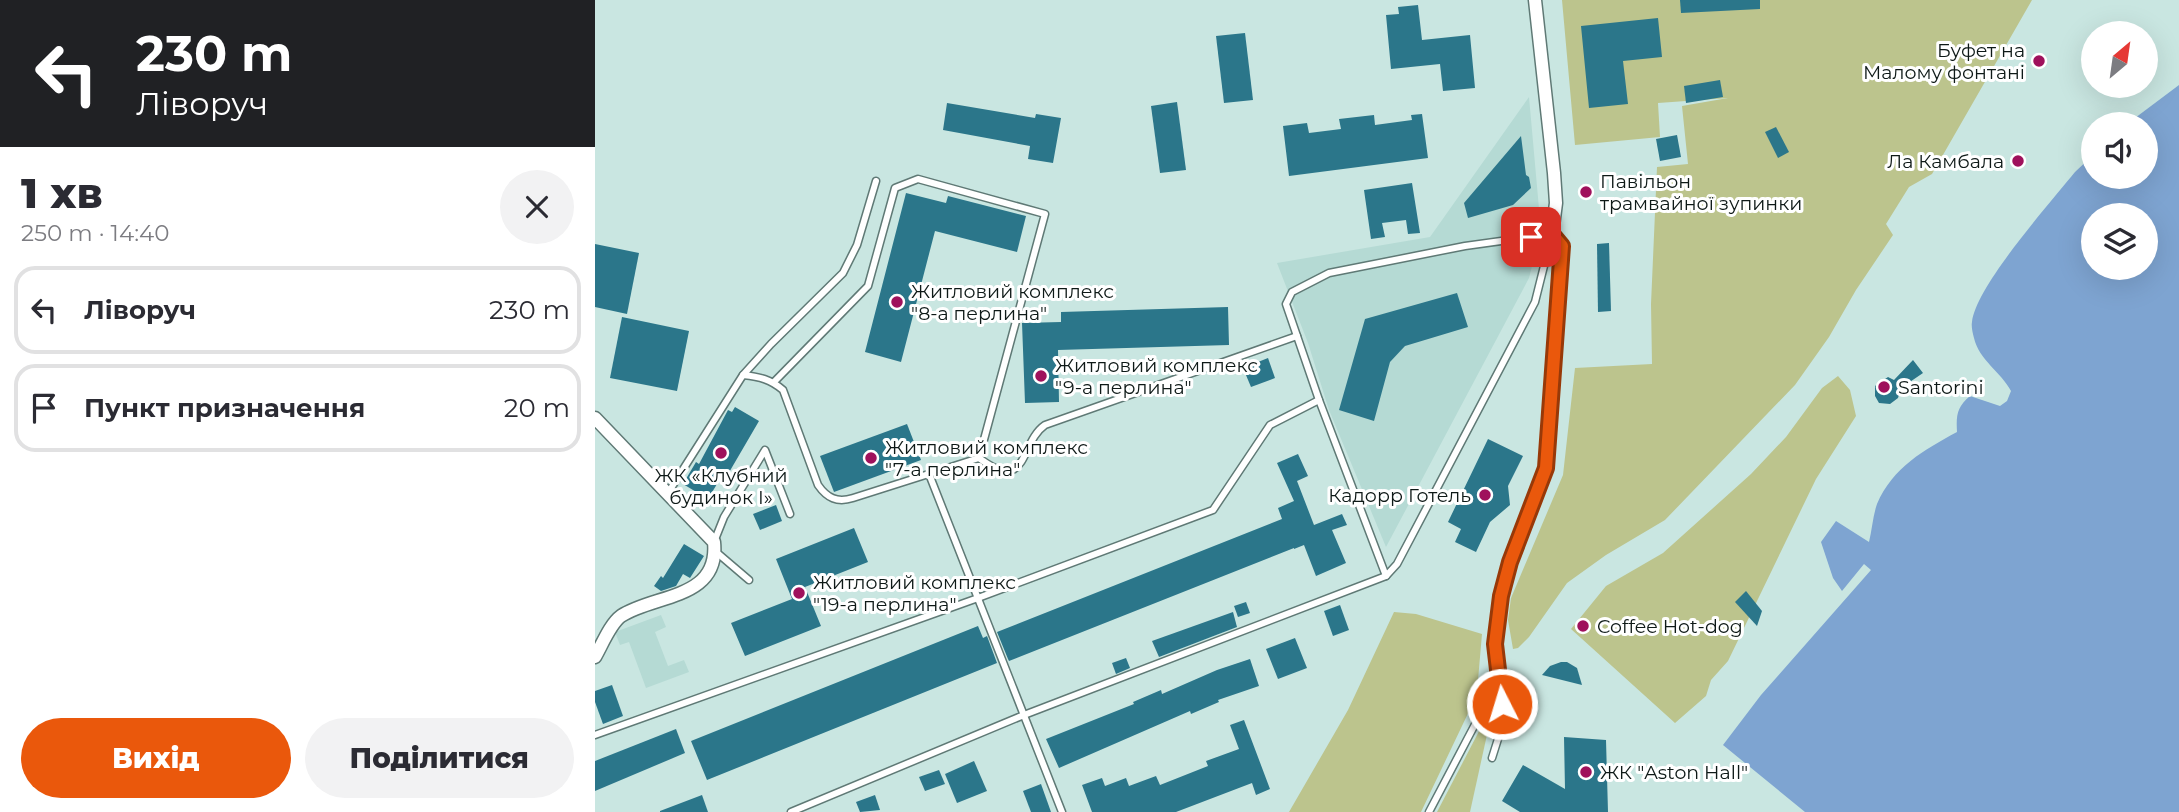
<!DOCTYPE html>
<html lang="uk">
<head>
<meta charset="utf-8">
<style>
  :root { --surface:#fff; --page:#f2f2f3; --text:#2b2b33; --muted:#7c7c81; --line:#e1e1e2; --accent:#ea580c }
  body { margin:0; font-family:Montserrat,sans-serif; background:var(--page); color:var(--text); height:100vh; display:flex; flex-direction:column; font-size:26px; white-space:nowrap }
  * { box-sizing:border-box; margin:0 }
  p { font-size:23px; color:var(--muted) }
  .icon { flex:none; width:38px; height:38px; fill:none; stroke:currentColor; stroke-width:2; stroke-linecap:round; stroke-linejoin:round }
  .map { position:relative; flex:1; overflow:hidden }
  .sheet { display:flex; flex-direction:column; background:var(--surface); width:595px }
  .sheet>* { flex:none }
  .guide { background:#202124; color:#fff; overflow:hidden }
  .needle { width:46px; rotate:29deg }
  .fabs { position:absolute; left:1486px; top:21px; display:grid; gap:14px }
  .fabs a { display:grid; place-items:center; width:77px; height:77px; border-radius:50%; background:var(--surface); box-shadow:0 7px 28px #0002; font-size:35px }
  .pin { position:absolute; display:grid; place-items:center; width:60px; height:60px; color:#fff; margin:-30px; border-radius:14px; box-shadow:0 4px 10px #0006 }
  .me { position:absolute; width:77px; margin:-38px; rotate:355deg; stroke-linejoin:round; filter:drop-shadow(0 0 5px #0008) }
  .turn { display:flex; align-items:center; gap:24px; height:147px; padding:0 21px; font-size:32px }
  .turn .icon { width:91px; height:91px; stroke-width:2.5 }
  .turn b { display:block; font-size:49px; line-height:60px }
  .round { display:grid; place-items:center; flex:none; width:74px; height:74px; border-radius:37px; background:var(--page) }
  .head { display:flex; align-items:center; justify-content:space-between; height:119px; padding:0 21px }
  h1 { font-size:42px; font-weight:800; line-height:52px }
  .cta { display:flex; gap:14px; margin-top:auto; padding:14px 21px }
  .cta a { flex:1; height:80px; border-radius:42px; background:var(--accent); color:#fff; font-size:28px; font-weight:800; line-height:80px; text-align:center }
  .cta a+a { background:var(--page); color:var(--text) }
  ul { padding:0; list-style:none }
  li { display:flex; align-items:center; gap:21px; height:88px; margin:0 14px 10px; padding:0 7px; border:4px solid var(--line); border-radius:21px }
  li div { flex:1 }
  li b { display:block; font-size:26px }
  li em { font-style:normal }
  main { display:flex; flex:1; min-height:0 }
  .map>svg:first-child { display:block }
  .built { fill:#b5dad4 }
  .green { fill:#bcc48d }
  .water { fill:#7ea4d1; fill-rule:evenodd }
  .building { fill:#2b768a }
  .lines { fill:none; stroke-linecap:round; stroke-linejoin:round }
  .lane-casing { stroke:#5f7975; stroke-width:9 }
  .street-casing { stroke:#5f7975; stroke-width:15 }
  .lane { stroke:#fff; stroke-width:6 }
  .street { stroke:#fff; stroke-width:12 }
  .route-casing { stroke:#983908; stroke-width:18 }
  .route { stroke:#ea580c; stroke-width:12 }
  .poi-dot { fill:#9f115c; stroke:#fff; stroke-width:2.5 }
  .labels { text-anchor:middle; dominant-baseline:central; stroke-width:6; stroke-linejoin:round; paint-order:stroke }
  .poi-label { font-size:19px; fill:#0e1917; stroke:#fff; text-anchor:start }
</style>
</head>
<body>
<main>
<section class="sheet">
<div class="guide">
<div class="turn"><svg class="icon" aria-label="left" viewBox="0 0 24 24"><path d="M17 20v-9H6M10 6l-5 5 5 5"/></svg><div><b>230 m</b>Ліворуч</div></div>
</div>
<div class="head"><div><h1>1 хв</h1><p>250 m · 14:40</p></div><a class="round"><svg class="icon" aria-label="close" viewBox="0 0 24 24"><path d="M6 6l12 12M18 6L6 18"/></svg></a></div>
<ul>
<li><svg class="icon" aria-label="left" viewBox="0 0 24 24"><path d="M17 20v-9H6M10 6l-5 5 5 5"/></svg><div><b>Ліворуч</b></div><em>230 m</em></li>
<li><svg class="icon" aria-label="arrive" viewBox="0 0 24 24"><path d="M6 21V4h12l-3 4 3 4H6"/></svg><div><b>Пункт призначення</b></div><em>20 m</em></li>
</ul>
<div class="cta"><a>Вихід</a><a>Поділитися</a></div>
</section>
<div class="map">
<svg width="1584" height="812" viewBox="0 0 1584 812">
  <rect width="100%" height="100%" fill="#c9e6e1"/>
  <!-- built -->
  <g class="built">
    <polygon points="934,97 946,231 934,278 791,547 734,410 713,343 682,263 835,237"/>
    <polygon points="66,615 71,627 60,632 73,666 89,660 94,672 51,688 34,642 25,645 20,632"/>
  </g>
  <!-- green -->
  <g class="green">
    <polygon points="967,0 1437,0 1337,174 1314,187 1291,224 1298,235 1261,290 1234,337 1200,385 1070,520 1011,555 972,583 934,637 923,648 918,649 913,620 916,598 968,475 980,368 1057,364 1056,304 1062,167 1093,164 1087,106 1133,98 1063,103 1065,137 980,145"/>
    <polygon points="1243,376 1255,390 1261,416 1221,479 1133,661 1116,680 1111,696 1080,723 976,629 1011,586 1068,553 1156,474 1191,437 1227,388"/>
    <polygon points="799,612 821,614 887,634 883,680 877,705 826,812 694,812 753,710"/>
    <polygon points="894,712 897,712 875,812 842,812"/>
  </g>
  <!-- water -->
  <path class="water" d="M1584 85V812H1210L1128 745 1166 695 1276 570 1269 564 1247 591 1238 578 1226 542 1241 521 1274 542C1277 530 1278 515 1282 504 1298 467 1329 450 1362 432 1361 415 1362 407 1375 396L1405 406 1412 401 1416 391C1406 372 1384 360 1379 338 1378 334 1376 327 1377 322 1381 286 1455 203 1480 172L1498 155V177H1550V124H1532ZM1498 215H1550V268H1498Z"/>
  <!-- building -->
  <g class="building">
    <polygon points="1085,0 1165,0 1165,9 1086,13"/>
    <polygon points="823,5 827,40 875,35 880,88 848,91 845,64 796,69 791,15 804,14 803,7"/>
    <polygon points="1063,18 1067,57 1028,61 1033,104 994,108 986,26"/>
    <polygon points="650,33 658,100 629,103 621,36"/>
    <polygon points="1125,80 1128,97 1091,103 1089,86"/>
    <polygon points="582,102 591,170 565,173 556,106"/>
    <polygon points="352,103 440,118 441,114 466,118 458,163 433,159 435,146 348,130"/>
    <polygon points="827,114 833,158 694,176 688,126 712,123 714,133 746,129 744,119 779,115 780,125 817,120 816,115"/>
    <polygon points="1181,127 1194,152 1183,158 1170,132"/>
    <polygon points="1082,135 1086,157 1065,161 1061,139"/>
    <polygon points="926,136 931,175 934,177 936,188 918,205 873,218 869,203"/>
    <polygon points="817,183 825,233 813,234 811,220 787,223 790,237 776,239 769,190"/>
    <polygon points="311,193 351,203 353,196 431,216 422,252 340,231 306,362 270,352"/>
    <polygon points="1014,243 1016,311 1003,312 1002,244"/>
    <polygon points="0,244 44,253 32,314 0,307"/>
    <polygon points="862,293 873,327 810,346 795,362 779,421 744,410 770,319"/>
    <polygon points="633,307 634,345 463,350 464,402 430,403 427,323 466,322 466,312"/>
    <polygon points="27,317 94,331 82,391 15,378"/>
    <polygon points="673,358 680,378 656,387 648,368"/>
    <polygon points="1318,360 1328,373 1306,388 1303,398 1295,404 1284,403 1280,396 1280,386 1293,377 1299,380"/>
    <polygon points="140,407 164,421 129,481 125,479 113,499 88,484 101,462 104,464 133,410 137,412"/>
    <polygon points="312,424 326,460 239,492 225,456"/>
    <polygon points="893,439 928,456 913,486 915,505 895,522 881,552 860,542 866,529 853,522"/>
    <polygon points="703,454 713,476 702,481 719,525 747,514 752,525 737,530 751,563 721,576 709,545 699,549 699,548 414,661 413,659 402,632 687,519 683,508 699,501 682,463"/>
    <polygon points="181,505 187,521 165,530 158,514"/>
    <polygon points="259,528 273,562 210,587 226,626 150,656 136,623 197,599 181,559"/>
    <polygon points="89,544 109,556 95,578 88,574 81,586 66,591 59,586 66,576 68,578"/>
    <polygon points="1151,591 1167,611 1162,626 1140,602"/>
    <polygon points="651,602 655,613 643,617 639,606"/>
    <polygon points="745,605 754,630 738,636 729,611"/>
    <polygon points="638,612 642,627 564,657 557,641"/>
    <polygon points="383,626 388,638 392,636 402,663 112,780 96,741"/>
    <polygon points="700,638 712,668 683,679 671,649"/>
    <polygon points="531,658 535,668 521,674 517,663"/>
    <polygon points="655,659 664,686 623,700 624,702 596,714 595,711 464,768 451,739 539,704 538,702 566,690 567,694 622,670"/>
    <polygon points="966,662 972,662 982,668 987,685 947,675 955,666"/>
    <polygon points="17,685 28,716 8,724 0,702 0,691"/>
    <polygon points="649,720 675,789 661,795 657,783 581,812 497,812 487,785 507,778 510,786 531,778 534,786 561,776 565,785 613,766 611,761 644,749 635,725"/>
    <polygon points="81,729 90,753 0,791 0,761"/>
    <polygon points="969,737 1011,740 1013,812 925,812 907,801 928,765 970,789"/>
    <polygon points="379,761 392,791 362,803 350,774"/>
    <polygon points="344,770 350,784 330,791 324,777"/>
    <polygon points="446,784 456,812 436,812 428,791"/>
    <polygon points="107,795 113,812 65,812 65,811"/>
    <polygon points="280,795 285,810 265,812 261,802"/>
  </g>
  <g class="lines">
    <defs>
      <g id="lane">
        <path d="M148 375C165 377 175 379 188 390L223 485C232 498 242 503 258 498L384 458"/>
        <polyline points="179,382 273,286 300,188 323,179 450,214 384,458"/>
        <path d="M384 458C434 495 424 443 450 425L702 336"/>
        <polyline points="334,474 467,812"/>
        <polyline points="73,493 148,375 176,344 248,273 262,245 281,181"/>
        <polyline points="119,542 129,517 170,450 195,514"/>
        <polyline points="120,551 154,580"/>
        <polyline points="791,576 724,400 691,304 697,292 734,273 870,246 957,234"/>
        <polyline points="0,735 383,598 618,510 675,425 724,400"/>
        <polyline points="897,758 908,723 906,686 900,644 906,596 915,562 951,468 967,245 957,234"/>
        <polyline points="196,812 429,715 791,576 802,564 940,302 957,234"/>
        <polyline points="834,812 886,713 903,668"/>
      </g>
      <g id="street">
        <polyline points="940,0 959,173 961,203 957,234"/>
        <path d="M0 418 119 542C125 600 59 594 26 616 15 624 7 645 0 657"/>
      </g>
    </defs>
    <!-- lane casing -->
    <use href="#lane" class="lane-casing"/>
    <!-- street casing -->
    <use href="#street" class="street-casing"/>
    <!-- lane -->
    <use href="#lane" class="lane"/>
    <!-- street -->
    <use href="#street" class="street"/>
  </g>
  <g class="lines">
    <defs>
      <polyline id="route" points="907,704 900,644 906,596 915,562 951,468 967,246 957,234 936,237"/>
    </defs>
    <!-- route casing -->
    <use href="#route" class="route-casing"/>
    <!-- route -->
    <use href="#route" class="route"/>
  </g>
  <!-- markers -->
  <g class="poi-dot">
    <circle cx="1444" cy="61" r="7"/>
    <circle cx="1423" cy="161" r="7"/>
    <circle cx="991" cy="192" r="7"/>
    <circle cx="302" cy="302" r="7"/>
    <circle cx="446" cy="376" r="7"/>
    <circle cx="1289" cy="387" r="7"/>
    <circle cx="126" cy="453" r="7"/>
    <circle cx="276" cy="458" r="7"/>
    <circle cx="890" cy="495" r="7"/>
    <circle cx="204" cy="593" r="7"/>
    <circle cx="988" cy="626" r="7"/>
    <circle cx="991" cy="772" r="7"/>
  </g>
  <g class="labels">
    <!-- poi labels -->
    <g class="poi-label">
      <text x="1430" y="50" text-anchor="end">Буфет на<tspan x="1430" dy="22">Малому фонтані</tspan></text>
      <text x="1409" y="161" text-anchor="end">Ла Камбала</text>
      <text x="1005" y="181">Павільон<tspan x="1005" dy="22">трамвайної зупинки</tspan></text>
      <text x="316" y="291">Житловий комплекс<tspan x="316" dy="22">"8-а перлина"</tspan></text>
      <text x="460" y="365">Житловий комплекс<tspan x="460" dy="22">"9-а перлина"</tspan></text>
      <text x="1303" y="387">Santorini</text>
      <text x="290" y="447">Житловий комплекс<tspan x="290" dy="22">"7-а перлина"</tspan></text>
      <text x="126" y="475" text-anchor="middle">ЖК «Клубний<tspan x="126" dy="22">будинок I»</tspan></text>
      <text x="876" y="495" text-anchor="end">Кадорр Готель</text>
      <text x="218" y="582">Житловий комплекс<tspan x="218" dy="22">"19-а перлина"</tspan></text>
      <text x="1002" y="626">Coffee Hot-dog</text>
      <text x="1005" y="772">ЖК "Aston Hall"</text>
    </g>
  </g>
</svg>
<div class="fabs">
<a><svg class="needle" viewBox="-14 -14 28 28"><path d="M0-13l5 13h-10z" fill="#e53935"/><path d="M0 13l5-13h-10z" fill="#7c7c81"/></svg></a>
<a><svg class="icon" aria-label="sound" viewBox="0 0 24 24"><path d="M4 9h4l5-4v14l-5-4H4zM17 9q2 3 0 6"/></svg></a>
<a><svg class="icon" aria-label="layers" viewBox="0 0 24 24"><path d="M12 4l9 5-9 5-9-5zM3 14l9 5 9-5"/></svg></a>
</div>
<div class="pin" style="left:936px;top:237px;background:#d93025"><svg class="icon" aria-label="arrive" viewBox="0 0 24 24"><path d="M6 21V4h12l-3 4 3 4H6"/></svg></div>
<svg class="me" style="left:907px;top:704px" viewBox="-20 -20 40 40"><circle r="17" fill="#ea580c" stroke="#fff" stroke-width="3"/><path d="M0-11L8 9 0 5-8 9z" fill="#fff"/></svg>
</div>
</main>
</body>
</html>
